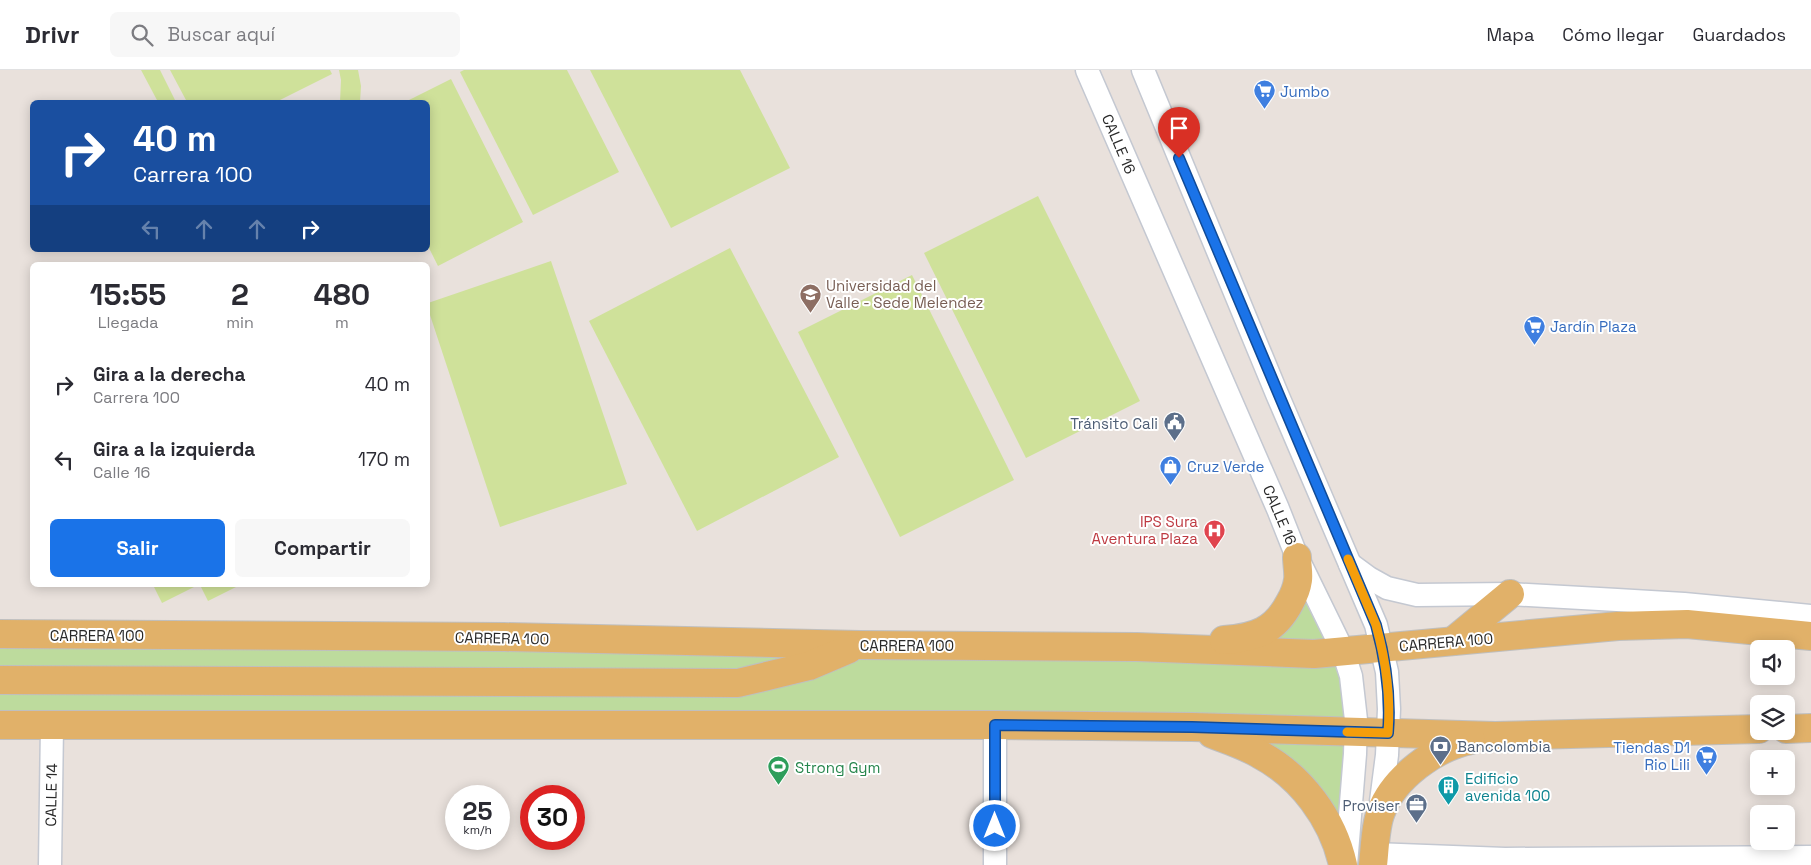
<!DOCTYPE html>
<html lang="es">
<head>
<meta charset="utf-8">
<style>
  :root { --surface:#fff; --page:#f7f7f7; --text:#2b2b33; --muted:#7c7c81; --line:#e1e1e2; --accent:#1a73e8 }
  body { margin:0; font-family:"Space Grotesk",sans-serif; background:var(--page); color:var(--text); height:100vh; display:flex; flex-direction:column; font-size:19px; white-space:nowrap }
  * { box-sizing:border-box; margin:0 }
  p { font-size:16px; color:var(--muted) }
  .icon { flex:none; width:28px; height:28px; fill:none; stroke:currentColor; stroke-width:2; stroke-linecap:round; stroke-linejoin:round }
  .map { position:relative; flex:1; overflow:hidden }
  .details { position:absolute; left:30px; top:192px; width:400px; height:325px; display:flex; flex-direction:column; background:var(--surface); border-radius:8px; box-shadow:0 2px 12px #0003 }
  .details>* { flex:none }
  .hud { position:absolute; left:30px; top:30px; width:400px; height:152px; border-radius:8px; box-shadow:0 2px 12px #0003; background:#1a4fa0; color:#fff; overflow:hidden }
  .buttons { position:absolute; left:1750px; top:570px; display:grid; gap:10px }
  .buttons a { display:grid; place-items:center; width:45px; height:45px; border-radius:8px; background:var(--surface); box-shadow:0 2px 12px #0003; font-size:25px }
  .speed { position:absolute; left:445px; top:715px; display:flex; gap:10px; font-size:25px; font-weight:700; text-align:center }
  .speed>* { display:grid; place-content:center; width:65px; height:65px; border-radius:50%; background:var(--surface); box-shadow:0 2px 12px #0003; line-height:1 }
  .speed small { font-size:12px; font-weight:400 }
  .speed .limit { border:8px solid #d22; background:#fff; color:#111 }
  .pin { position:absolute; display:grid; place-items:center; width:42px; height:42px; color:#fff; margin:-51px -21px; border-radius:50% 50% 50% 0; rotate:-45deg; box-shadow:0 0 5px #0007 }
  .pin .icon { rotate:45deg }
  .me { position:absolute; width:55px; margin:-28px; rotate:0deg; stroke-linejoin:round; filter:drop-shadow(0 0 4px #0008) }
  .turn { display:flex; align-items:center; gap:18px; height:105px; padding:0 20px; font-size:22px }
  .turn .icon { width:65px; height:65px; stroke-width:2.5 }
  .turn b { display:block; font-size:35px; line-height:42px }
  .lanes { display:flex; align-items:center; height:48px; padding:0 20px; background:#0003; justify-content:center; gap:25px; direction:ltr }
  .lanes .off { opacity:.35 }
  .eta { display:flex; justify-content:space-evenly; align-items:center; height:85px; text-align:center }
  .eta b { font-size:30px; font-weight:700; line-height:35px }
  .primary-button { display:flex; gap:10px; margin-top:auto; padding:10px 20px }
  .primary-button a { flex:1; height:58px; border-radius:8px; background:var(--accent); color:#fff; font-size:20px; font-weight:700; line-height:58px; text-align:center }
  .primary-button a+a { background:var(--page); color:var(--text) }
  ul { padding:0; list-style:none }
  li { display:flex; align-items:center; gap:15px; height:75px; padding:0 20px }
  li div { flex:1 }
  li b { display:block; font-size:19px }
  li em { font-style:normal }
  header { display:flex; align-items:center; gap:30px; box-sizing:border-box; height:70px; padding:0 25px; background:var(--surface); border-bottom:1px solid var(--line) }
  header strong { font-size:24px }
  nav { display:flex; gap:28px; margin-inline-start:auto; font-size:18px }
  .search { width:350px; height:45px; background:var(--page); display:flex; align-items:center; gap:12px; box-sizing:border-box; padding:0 18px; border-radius:8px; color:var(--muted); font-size:19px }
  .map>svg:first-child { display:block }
  .green { fill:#bddb9d }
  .pitch { fill:#cfe19a }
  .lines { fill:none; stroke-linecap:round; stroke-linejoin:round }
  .minor-casing { stroke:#c4c8d1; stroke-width:25 }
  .major-casing { stroke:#bfbfbf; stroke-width:30 }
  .minor { stroke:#fff; stroke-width:22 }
  .major { stroke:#e1b169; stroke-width:28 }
  .route-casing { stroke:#114b97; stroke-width:12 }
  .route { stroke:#1a73e8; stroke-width:9 }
  .slow { stroke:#f59e0b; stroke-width:9 }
  .labels { text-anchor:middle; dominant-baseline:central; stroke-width:4; stroke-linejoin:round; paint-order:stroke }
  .shop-label { font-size:15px; fill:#366cbe; stroke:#fff; text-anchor:start }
  .street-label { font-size:15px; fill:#292929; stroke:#fff }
  .education-label { font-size:15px; fill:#785e54; stroke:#fff; text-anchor:start }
  .service-label { font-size:15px; fill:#4e5e75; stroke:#fff; text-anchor:end }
  .health-label { font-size:15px; fill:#be3a42; stroke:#fff; text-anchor:end }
  .leisure-label { font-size:15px; fill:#27864d; stroke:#fff; text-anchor:start }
  .culture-label { font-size:15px; fill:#0d838f; stroke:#fff; text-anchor:start }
</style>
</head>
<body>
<header>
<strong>Drivr</strong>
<div class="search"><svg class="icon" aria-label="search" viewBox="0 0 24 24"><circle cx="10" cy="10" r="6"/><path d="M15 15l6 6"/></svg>Buscar aquí</div>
<nav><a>Mapa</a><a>Cómo llegar</a><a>Guardados</a></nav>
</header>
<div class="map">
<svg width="1811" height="795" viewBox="0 0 1811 795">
  <rect width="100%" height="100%" fill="#e9e1dc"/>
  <!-- green -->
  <polygon class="green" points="1298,509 1351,606 1346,795 1315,733 1192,657 0,655 0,564 1252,567"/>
  <!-- pitch -->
  <g class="pitch">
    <polygon points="141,0 160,0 176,32 158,32"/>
    <polygon points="170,0 330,0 332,4 276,32 187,32"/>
    <polygon points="339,0 358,0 361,16 360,32 340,32 341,10"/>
    <polygon points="464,0 567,0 619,102 533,145 460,2"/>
    <polygon points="590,0 740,0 790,98 671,158"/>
    <polygon points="451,9 523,152 438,196 428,176 428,32 405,32"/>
    <polygon points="1038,126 1140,331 1026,388 924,183"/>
    <polygon points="730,178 839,387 697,461 589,251"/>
    <polygon points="551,191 627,414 500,457 428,239 428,233"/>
    <polygon points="912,205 1014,410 900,467 798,262"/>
    <polygon points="153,515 198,515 162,533"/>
    <polygon points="200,515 240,515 208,531"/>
  </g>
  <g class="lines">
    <defs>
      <g id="minor">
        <polyline points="1087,0 1278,439 1297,487 1343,581 1351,606 1356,650 1355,684 1346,795"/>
        <polyline points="1143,0 1277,324 1376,555 1387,602 1389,639 1387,685 1380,739"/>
        <polyline points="1350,494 1369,508 1387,518 1417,525 1510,524 1617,530 1684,534 1811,546"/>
        <polyline points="995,655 995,795"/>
        <polyline points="1374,784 1505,789 1811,787"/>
        <polyline points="50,795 52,655"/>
      </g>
      <g id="major">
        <polyline points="0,564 504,567 860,575 1137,577 1314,584 1618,556 1687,554 1811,566"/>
        <path d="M1224 570C1255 568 1275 561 1290 532 1294 525 1297 517 1298 510 1299 503 1297 494 1297 487"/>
        <polyline points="1453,571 1510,524"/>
        <polyline points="0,610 738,613 809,596 849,579"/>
        <polyline points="0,655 995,655 1192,657 1495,666 1759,659"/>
        <polyline points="1786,659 1811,658"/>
        <path d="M1212 664C1228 670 1244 675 1259 684 1301 706 1333 749 1343 795"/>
        <path d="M1373 795C1375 779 1375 756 1381 742 1394 707 1436 677 1471 670"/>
      </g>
    </defs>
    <!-- minor casing -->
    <use href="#minor" class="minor-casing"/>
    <!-- major casing -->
    <use href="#major" class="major-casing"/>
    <!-- minor -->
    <use href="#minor" class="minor"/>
    <!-- major -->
    <use href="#major" class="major"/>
  </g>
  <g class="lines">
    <defs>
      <path id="route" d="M995 756V655L1192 657 1388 663C1391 626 1386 591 1376 555L1179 88"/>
    </defs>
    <!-- route casing -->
    <use href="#route" class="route-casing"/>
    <!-- route -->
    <use href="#route" class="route"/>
    <!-- slow -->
    <path class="slow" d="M1347 662 1388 663C1391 626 1386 591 1376 555L1348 489"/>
  </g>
  <!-- icons -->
  <defs>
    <symbol id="supermarket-pin" viewBox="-11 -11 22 30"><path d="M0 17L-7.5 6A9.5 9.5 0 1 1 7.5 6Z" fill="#3f7fe0" stroke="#fff"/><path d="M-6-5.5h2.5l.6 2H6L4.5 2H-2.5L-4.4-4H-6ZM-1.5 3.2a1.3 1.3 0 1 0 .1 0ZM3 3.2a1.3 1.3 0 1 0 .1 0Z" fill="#fff"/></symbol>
    <symbol id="university-pin" viewBox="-11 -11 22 30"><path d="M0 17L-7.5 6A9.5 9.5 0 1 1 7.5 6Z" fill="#8d6e63" stroke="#fff"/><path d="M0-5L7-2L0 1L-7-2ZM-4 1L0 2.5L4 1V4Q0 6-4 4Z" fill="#fff"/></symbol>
    <symbol id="civic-pin" viewBox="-11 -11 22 30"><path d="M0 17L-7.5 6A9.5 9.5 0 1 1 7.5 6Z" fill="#5c6f8a" stroke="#fff"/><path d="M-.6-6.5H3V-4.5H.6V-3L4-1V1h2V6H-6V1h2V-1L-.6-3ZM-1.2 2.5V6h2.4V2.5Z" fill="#fff"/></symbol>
    <symbol id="shop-pin" viewBox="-11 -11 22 30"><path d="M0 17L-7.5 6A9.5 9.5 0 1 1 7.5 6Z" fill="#3f7fe0" stroke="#fff"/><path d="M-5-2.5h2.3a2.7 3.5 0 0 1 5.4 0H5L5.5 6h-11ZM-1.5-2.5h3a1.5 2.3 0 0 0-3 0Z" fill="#fff"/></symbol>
    <symbol id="hospital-pin" viewBox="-11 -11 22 30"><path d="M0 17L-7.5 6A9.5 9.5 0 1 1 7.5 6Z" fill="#e0444e" stroke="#fff"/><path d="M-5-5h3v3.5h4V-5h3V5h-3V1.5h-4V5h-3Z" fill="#fff"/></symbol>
    <symbol id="bank-pin" viewBox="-11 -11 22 30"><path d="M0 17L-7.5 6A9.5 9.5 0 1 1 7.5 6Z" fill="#5c6f8a" stroke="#fff"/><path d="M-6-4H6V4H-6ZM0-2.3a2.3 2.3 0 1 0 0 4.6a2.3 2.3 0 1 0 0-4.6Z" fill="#fff"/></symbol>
    <symbol id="stadium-pin" viewBox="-11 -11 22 30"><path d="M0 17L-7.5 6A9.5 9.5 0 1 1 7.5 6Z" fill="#2e9e5b" stroke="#fff"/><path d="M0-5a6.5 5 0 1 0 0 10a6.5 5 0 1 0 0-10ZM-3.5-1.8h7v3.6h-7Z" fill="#fff"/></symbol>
    <symbol id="building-pin" viewBox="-11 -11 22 30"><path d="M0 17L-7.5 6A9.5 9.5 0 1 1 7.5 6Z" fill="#0f9aa8" stroke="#fff"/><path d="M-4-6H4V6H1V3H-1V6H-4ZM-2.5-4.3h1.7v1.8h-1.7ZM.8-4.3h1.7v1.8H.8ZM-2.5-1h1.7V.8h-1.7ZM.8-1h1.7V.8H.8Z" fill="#fff"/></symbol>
    <symbol id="office-pin" viewBox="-11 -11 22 30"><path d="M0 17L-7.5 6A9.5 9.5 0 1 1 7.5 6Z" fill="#5c6f8a" stroke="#fff"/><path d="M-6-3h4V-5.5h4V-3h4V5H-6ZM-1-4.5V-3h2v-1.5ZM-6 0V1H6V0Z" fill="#fff"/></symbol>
  </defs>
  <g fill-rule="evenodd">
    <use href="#supermarket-pin" x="1252" y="8" width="25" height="34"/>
    <use href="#university-pin" x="798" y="212" width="25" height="34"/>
    <use href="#supermarket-pin" x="1522" y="244" width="25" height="34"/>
    <use href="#civic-pin" x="1162" y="340" width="25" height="34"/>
    <use href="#shop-pin" x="1158" y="384" width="25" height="34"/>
    <use href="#hospital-pin" x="1202" y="448" width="25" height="34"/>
    <use href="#bank-pin" x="1428" y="664" width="25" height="34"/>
    <use href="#supermarket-pin" x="1694" y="674" width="25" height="34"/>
    <use href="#stadium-pin" x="766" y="684" width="25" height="34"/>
    <use href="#building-pin" x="1436" y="704" width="25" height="34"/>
    <use href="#office-pin" x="1404" y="722" width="25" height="34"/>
  </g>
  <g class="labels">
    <!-- shop labels -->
    <g class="shop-label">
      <text x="1280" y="21">Jumbo</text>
      <text x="1550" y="256">Jardín Plaza</text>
      <text x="1187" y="396">Cruz Verde</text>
      <text x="1690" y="677" text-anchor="end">Tiendas D1<tspan x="1690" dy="17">Rio Lili</tspan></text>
    </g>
    <!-- street labels -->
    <g class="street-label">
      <text transform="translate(1119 74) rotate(67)">CALLE 16</text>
      <text transform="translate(1280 445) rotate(67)">CALLE 16</text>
      <text x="97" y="565">CARRERA 100</text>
      <text transform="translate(502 568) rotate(1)">CARRERA 100</text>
      <text transform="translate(1446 572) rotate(-5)">CARRERA 100</text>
      <text x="907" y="575">CARRERA 100</text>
      <text transform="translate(51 725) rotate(-89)">CALLE 14</text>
    </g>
    <!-- education labels -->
    <g class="education-label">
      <text x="826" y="215">Universidad del<tspan x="826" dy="17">Valle - Sede Melendez</tspan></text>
    </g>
    <!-- service labels -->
    <g class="service-label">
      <text x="1158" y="353">Tránsito Cali</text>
      <text x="1457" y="676" text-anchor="start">Bancolombia</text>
      <text x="1400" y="735">Proviser</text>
    </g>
    <!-- health labels -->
    <g class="health-label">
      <text x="1198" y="451">IPS Sura<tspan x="1198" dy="17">Aventura Plaza</tspan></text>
    </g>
    <!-- leisure labels -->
    <g class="leisure-label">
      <text x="795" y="697">Strong Gym</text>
    </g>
    <!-- culture labels -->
    <g class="culture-label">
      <text x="1465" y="708">Edificio<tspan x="1465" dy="17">avenida 100</tspan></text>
    </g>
  </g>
</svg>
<div class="buttons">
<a><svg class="icon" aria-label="sound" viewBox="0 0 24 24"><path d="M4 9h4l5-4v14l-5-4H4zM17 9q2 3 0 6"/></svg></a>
<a><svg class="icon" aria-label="layers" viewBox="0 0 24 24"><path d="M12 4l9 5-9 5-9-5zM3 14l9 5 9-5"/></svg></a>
<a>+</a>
<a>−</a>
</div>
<div class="speed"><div>25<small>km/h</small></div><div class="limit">30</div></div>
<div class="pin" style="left:1179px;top:88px;background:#d93025"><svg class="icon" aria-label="arrive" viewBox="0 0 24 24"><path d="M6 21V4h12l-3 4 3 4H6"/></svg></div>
<svg class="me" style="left:995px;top:756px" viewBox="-20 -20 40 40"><circle r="17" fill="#1a73e8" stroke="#fff" stroke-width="3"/><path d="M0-11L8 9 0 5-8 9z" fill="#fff"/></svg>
<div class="hud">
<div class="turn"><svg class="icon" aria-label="right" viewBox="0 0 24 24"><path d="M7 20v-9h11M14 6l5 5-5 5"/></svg><div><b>40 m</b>Carrera 100</div></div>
<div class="lanes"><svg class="icon off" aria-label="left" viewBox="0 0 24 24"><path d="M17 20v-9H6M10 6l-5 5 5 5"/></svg><svg class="icon off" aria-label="ahead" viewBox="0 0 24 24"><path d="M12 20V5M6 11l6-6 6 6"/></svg><svg class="icon off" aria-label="ahead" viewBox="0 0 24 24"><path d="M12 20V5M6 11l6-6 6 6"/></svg><svg class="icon" aria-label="right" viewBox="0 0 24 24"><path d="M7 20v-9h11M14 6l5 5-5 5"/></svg></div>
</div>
<section class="details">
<div class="eta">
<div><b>15:55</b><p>Llegada</p></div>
<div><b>2</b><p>min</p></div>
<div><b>480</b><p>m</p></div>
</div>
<ul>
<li><svg class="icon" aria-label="right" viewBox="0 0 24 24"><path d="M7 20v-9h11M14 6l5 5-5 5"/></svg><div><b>Gira a la derecha</b><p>Carrera 100</p></div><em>40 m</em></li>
<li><svg class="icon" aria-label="left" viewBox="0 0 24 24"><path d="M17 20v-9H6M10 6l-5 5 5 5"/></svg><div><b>Gira a la izquierda</b><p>Calle 16</p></div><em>170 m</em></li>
</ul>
<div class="primary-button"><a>Salir</a><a>Compartir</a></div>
</section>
</div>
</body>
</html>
